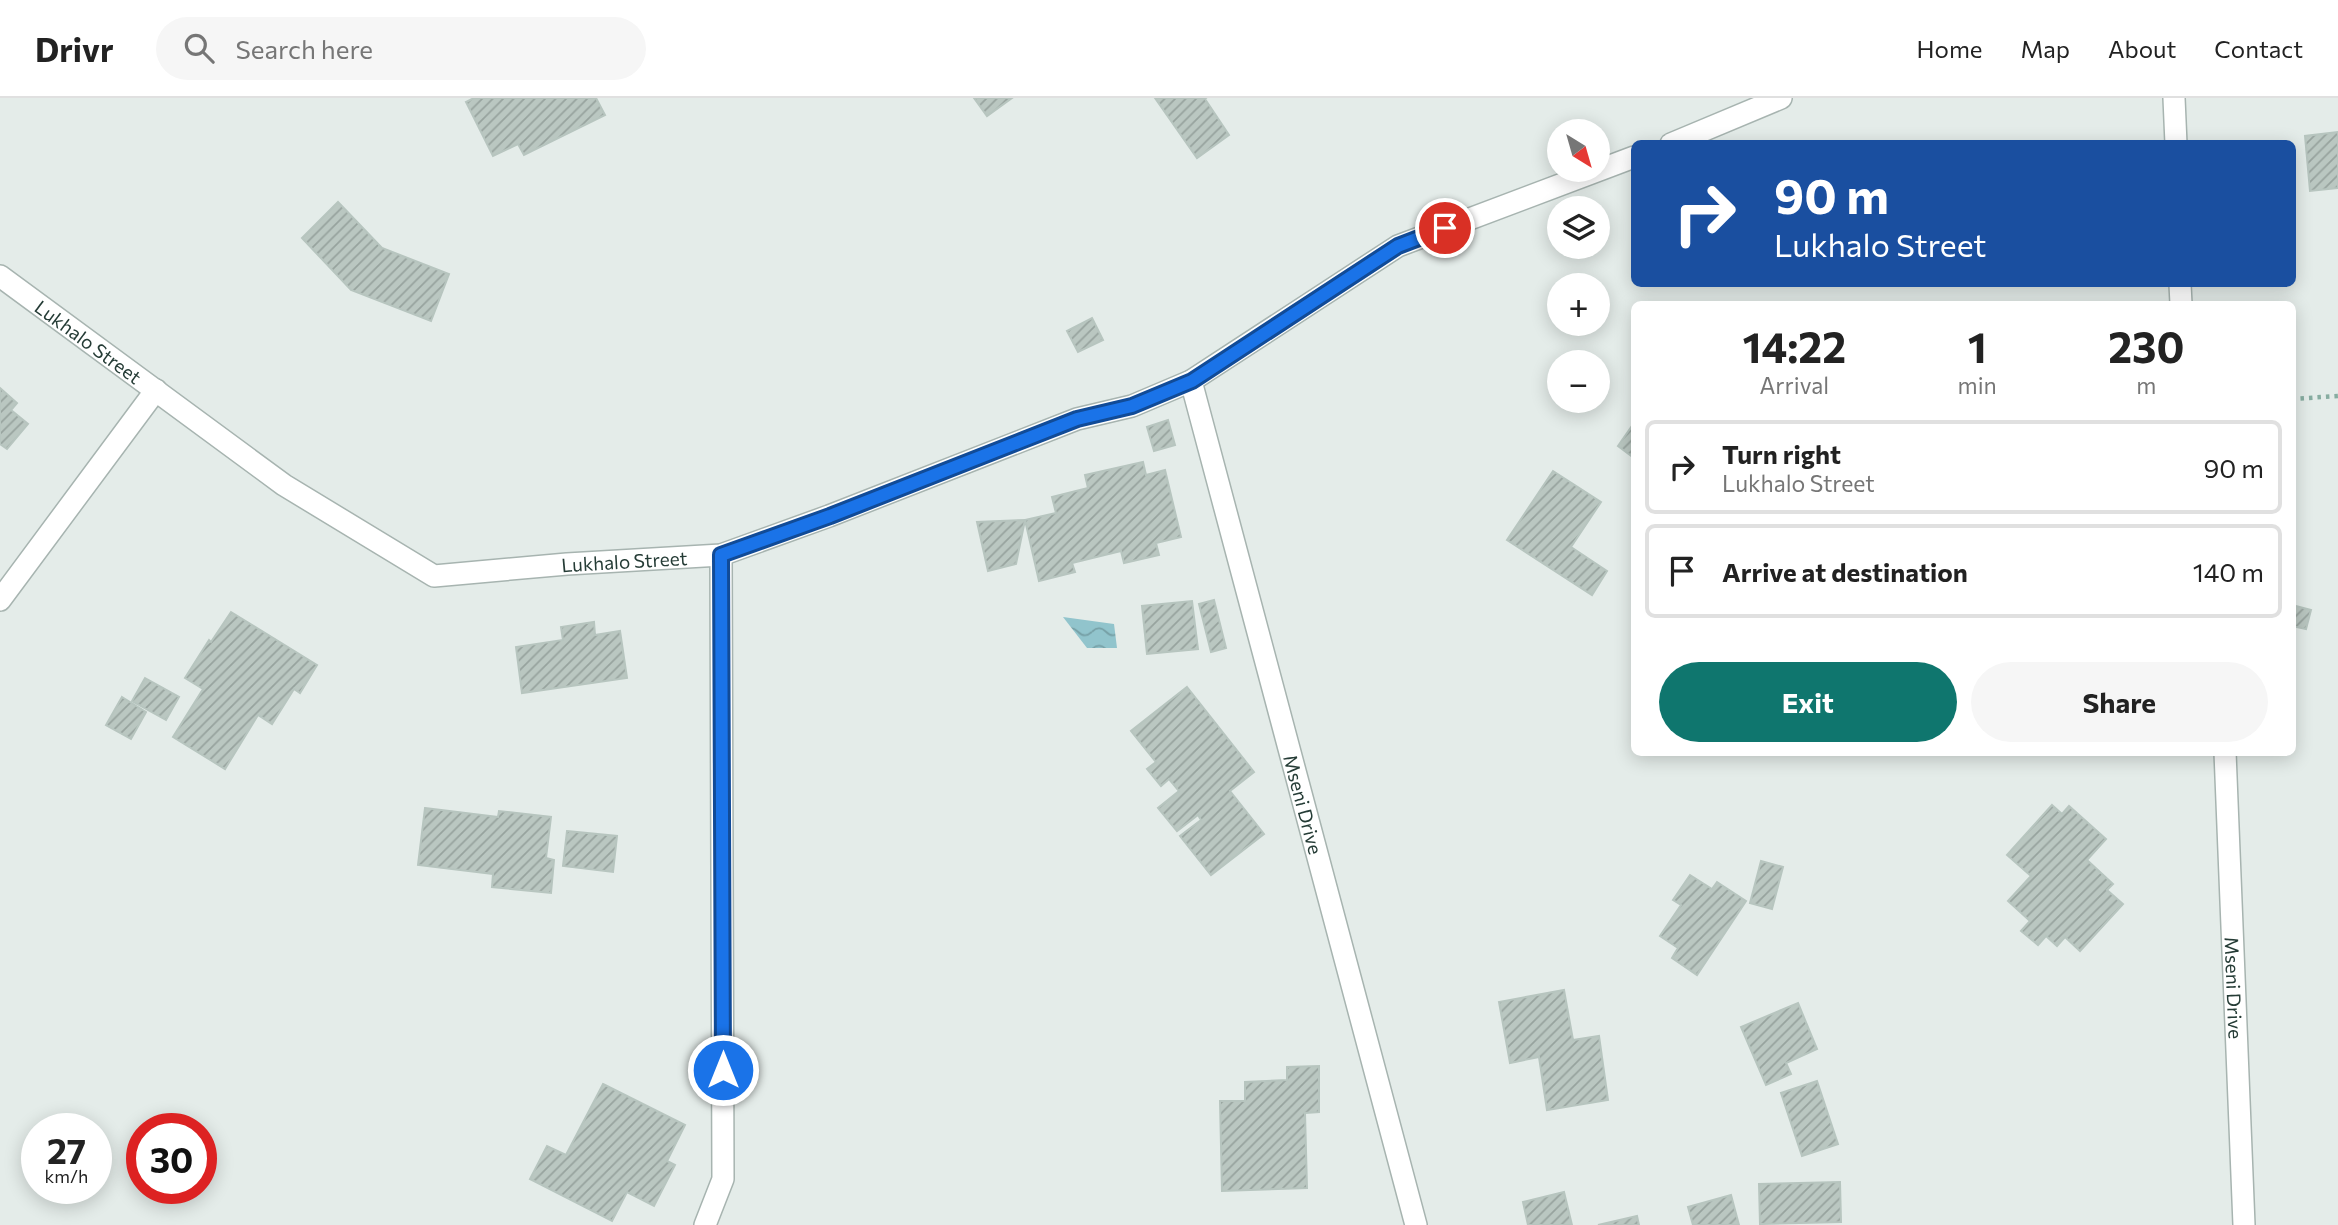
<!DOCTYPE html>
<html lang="en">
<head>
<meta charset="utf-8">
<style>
  :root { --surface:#fff; --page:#f6f6f6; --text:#222; --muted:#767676; --line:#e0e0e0; --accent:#0f766e }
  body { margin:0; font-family:Commissioner,sans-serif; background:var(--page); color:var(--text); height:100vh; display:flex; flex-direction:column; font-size:26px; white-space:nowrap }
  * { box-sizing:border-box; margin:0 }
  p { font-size:23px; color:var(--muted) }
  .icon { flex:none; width:38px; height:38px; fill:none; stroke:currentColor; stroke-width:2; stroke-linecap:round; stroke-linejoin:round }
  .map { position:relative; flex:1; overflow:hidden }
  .side { position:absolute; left:1631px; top:203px; width:665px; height:455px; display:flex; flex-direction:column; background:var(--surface); border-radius:10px; box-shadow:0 4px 18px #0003 }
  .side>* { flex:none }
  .top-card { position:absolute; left:1631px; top:42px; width:665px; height:147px; border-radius:10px; box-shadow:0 4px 18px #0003; background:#1a4fa0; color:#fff; overflow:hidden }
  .needle { width:46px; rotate:143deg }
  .fabs { position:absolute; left:1547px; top:21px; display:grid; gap:14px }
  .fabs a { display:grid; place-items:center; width:63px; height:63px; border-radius:50%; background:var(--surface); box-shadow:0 4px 18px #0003; font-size:35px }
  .speed { position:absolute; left:21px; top:1015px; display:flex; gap:14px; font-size:35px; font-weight:700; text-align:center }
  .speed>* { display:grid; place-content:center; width:91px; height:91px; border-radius:50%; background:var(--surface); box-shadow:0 4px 18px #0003; line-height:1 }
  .speed small { font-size:18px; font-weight:400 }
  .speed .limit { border:10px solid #d22; background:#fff; color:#111 }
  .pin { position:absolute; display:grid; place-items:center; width:60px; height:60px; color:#fff; margin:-30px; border:4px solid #fff; border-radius:50%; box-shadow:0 2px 7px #0007 }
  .me { position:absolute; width:77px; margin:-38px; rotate:0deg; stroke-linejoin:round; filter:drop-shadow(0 0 5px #0008) }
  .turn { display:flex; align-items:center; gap:24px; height:147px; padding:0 28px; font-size:32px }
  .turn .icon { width:91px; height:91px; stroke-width:2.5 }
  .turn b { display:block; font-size:49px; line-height:60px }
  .eta { display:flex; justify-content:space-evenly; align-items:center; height:119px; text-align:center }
  .eta b { font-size:42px; font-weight:700; line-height:49px }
  .action { display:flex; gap:14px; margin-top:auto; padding:14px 28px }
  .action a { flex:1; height:80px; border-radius:42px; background:var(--accent); color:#fff; font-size:28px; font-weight:700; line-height:80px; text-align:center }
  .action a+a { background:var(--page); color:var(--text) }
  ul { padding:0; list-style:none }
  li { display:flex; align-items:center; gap:21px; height:94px; margin:0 14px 10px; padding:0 14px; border:4px solid var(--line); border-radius:10px }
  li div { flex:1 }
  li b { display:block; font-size:26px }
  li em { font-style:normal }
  header { display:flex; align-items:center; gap:42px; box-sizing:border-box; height:98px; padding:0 35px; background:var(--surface); border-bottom:2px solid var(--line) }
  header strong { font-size:33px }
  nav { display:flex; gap:38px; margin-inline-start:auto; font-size:24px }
  .search { width:490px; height:63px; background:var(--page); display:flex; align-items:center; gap:18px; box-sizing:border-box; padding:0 24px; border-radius:38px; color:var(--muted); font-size:26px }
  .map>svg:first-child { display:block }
  .water { fill:url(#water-waves) }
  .building { fill:url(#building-hatch); stroke:#b7c5bf; stroke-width:2 }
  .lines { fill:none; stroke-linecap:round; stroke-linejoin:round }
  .minor-casing { stroke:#a7b4b0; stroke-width:24 }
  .path { stroke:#87ada1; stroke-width:4.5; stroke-dasharray:3.5 5; stroke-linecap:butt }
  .minor { stroke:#fff; stroke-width:21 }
  .route-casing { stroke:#114b97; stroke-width:18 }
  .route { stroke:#1a73e8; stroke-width:12 }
  .labels { text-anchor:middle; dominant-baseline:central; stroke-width:5; stroke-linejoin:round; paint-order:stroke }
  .street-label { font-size:19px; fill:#253c36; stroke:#f4f9f7 }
</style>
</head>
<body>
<header>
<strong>Drivr</strong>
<div class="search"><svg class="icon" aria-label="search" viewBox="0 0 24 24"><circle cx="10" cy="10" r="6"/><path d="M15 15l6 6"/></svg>Search here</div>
<nav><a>Home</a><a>Map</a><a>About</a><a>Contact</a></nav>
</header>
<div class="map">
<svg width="2338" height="1127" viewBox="0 0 2338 1127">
  <defs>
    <pattern id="water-waves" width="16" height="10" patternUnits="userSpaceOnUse" patternTransform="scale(1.75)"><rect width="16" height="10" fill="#91c4cc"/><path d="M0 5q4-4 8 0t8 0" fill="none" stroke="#76a0a6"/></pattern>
    <pattern id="building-hatch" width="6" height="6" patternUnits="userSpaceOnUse" patternTransform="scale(1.75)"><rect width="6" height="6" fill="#bac7c1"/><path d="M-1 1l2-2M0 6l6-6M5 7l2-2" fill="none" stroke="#97a39e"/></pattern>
  </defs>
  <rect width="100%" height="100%" fill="#e4ece9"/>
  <!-- water -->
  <polygon class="water" points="1063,519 1114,526 1117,550 1087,550"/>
  <!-- building -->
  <g class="building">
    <polygon points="474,0 596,0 605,17 524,57 518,46 493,58 466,4"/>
    <polygon points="974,0 1012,0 987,18"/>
    <polygon points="1155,0 1206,0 1205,1 1229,37 1197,60"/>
    <polygon points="2338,34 2338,90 2310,93 2305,38"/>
    <polygon points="338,104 382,150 449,176 431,223 351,192 302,140"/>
    <polygon points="1092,220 1103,242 1078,254 1067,233"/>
    <polygon points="0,290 17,305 11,312 28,326 7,351 0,346"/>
    <polygon points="1168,322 1175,347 1154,353 1147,329"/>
    <polygon points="1634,325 1634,360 1618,348"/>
    <polygon points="1143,364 1146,377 1165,372 1181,439 1156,445 1159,457 1124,465 1121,453 1072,465 1075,474 1039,483 1025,422 1056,415 1052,399 1088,390 1085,377"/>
    <polygon points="1553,373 1601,404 1571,449 1607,473 1592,497 1507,442"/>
    <polygon points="1025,422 1016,466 988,473 977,424"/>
    <polygon points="1214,502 1226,550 1211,554 1199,506"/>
    <polygon points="1192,503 1198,551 1147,556 1142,508"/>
    <polygon points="2292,507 2311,512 2306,531 2292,528"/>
    <polygon points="231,514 317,567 300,595 294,591 272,626 258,617 225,671 173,639 203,591 185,580 209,542 211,544"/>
    <polygon points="594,524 595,537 620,533 627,580 522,595 516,549 563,542 561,529"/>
    <polygon points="145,580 179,599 166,622 132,603"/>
    <polygon points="1187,589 1254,674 1230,693 1264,736 1211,777 1180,738 1201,722 1198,717 1177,733 1158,710 1179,693 1169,681 1161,688 1147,671 1156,664 1131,633"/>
    <polygon points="122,599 146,614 131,641 106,627"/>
    <polygon points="2052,707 2062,716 2069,708 2106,741 2087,762 2113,786 2107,792 2123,806 2080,853 2065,839 2057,848 2046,838 2038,847 2021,833 2030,823 2008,803 2031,778 2007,757"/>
    <polygon points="425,710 498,719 499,713 551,719 546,760 554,762 551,795 492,789 493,776 418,767"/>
    <polygon points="567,733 617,738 613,774 563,768"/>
    <polygon points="1761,763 1783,769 1772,811 1750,805"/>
    <polygon points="1690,777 1712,791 1717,784 1746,803 1697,877 1672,860 1678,850 1660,838 1681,807 1673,802"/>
    <polygon points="1564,892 1573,942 1599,938 1608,1002 1547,1012 1539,959 1510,965 1499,904"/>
    <polygon points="1798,905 1817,951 1786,965 1791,976 1766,987 1741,929"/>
    <polygon points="1319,968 1319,1014 1305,1015 1307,1090 1222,1093 1220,1003 1245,1003 1245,984 1287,982 1287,969"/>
    <polygon points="1817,983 1838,1046 1802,1058 1781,995"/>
    <polygon points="603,986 685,1027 667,1063 675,1067 654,1108 627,1094 612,1123 530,1081 547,1048 566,1057"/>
    <polygon points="1840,1084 1841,1124 1760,1126 1759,1086"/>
    <polygon points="1564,1094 1572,1127 1528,1127 1523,1104"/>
    <polygon points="1731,1097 1739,1127 1693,1127 1688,1109"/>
    <polygon points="1637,1118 1639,1127 1598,1127"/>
  </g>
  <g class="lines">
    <defs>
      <g id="minor">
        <polyline points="2174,0 2176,46"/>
        <polyline points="1671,46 1781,0"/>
        <path id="s1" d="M0 178 284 387 434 478 567 466 721 457 829 418 1077 321 1132 308 1191 283 1398 148 1634 59"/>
        <polyline points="2180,186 2181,206"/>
        <path id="s2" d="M1191 283 1416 1127"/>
        <polyline points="0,502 156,292"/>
        <path id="s3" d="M2225 654 2244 1127"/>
        <polyline points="705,1127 723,1081 721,457"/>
      </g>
    </defs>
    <!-- minor casing -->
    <use href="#minor" class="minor-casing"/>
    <!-- path -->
    <polyline class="path" points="2292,301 2338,298"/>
    <!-- minor -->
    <use href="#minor" class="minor"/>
  </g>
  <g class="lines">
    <defs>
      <polyline id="route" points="723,972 721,457 830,418 1077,321 1132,308 1192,283 1398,148 1445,130"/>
    </defs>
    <!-- route casing -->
    <use href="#route" class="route-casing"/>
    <!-- route -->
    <use href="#route" class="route"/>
  </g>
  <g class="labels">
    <!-- street labels -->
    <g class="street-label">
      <text stroke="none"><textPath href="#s1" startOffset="110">Lukhalo Street</textPath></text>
      <text stroke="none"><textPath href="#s1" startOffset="719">Lukhalo Street</textPath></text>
      <text stroke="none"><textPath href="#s2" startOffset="438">Mseni Drive</textPath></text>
      <text stroke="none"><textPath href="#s3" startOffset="236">Mseni Drive</textPath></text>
    </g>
  </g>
</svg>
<div class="fabs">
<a><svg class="needle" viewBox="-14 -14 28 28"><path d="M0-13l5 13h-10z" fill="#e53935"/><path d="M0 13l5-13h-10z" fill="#767676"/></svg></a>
<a><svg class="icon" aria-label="layers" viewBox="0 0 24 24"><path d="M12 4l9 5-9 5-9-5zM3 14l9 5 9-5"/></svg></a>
<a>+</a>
<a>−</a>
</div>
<div class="speed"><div>27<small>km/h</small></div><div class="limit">30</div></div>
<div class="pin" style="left:1445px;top:130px;background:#d93025"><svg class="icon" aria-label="arrive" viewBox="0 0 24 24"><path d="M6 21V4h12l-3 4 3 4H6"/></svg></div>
<svg class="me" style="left:723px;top:972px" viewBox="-20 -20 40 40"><circle r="17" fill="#1a73e8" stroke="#fff" stroke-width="3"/><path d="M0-11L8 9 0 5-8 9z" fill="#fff"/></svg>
<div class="top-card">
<div class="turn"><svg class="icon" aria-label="right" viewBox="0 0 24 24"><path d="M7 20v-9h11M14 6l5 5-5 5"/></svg><div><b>90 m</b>Lukhalo Street</div></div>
</div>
<section class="side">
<div class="eta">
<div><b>14:22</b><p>Arrival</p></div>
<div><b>1</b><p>min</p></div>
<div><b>230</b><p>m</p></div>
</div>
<ul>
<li><svg class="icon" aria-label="right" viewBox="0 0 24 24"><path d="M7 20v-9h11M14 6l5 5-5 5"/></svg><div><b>Turn right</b><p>Lukhalo Street</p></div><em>90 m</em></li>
<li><svg class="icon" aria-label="arrive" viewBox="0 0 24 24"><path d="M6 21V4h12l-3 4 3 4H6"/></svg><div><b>Arrive at destination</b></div><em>140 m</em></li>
</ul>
<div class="action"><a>Exit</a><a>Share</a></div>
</section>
</div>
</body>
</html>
